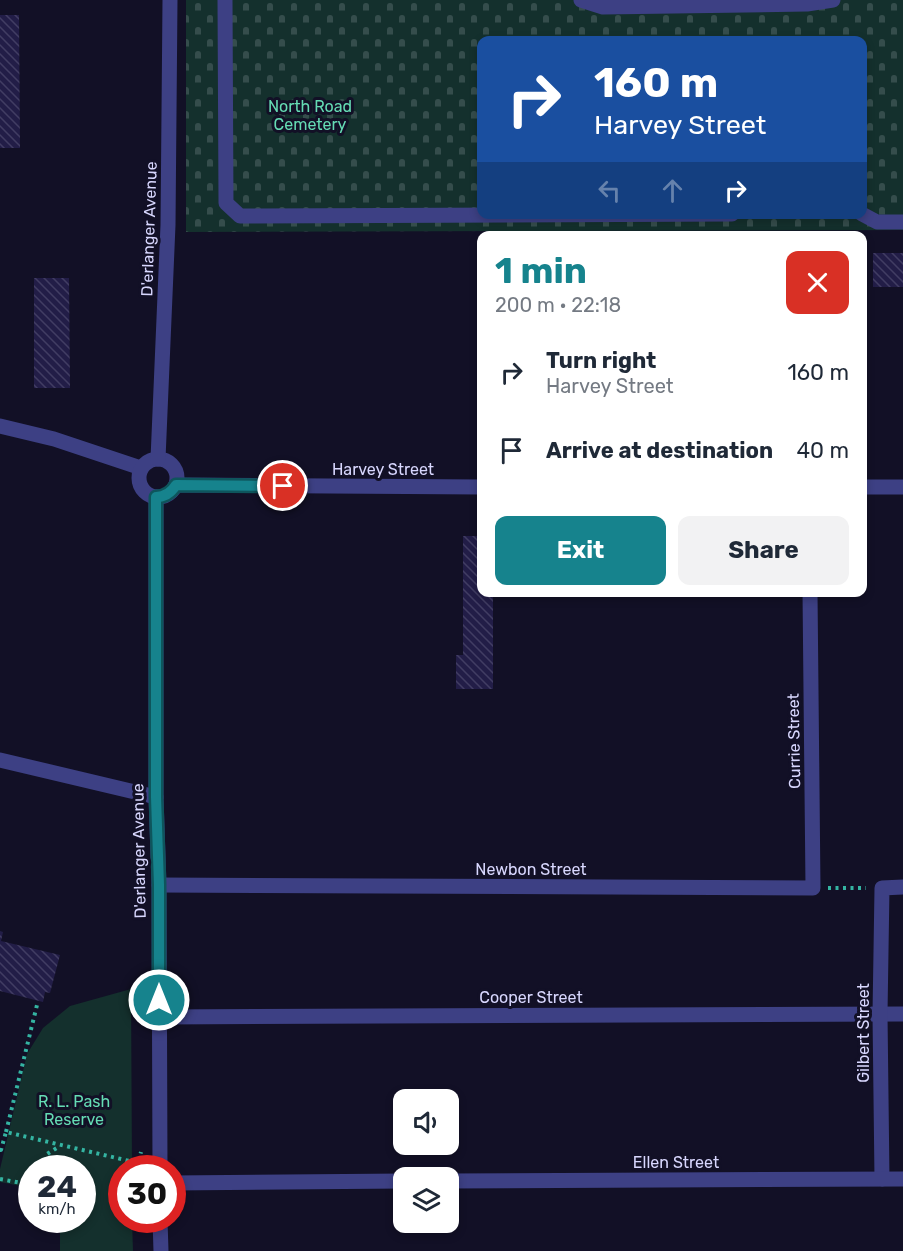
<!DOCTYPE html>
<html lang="en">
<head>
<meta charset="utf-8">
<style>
  :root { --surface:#fff; --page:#f2f2f3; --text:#1f2937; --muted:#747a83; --accent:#16838d }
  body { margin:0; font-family:Rubik,sans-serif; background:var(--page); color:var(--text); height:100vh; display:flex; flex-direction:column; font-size:22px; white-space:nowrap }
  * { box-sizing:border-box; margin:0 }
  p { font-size:20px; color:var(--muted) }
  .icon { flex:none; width:33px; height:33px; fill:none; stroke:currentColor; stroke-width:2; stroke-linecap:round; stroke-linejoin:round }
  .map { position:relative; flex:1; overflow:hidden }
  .panel { position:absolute; left:477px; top:231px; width:390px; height:366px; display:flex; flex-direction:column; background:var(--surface); border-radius:12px; box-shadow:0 3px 9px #0003 }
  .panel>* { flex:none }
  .guide { position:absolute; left:477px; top:36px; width:390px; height:183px; border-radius:12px; box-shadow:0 3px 9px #0003; background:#1a4fa0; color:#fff; overflow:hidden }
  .controls { position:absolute; left:393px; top:1089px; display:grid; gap:12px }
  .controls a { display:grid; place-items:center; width:66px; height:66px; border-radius:12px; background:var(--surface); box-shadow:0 3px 9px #0003; font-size:30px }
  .speed { position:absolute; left:18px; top:1155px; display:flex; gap:12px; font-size:30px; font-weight:700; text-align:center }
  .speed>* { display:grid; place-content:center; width:78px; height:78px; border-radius:50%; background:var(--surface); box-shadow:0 3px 9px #0003; line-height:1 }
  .speed small { font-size:15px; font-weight:400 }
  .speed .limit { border:9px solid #d22; background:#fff; color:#111 }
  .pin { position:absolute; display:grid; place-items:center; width:51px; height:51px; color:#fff; margin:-26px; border:3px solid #fff; border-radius:50%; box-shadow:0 2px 6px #0007 }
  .me { position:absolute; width:66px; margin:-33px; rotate:0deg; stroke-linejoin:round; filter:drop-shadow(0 0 4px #0008) }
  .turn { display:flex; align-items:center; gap:21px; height:126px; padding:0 18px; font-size:27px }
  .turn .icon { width:78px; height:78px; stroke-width:2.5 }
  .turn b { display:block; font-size:42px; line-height:51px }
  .lanes { display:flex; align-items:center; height:57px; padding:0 18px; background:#0003; justify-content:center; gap:30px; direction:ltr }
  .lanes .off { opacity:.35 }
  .round { display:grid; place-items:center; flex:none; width:63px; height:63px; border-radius:12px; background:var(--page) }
  .summary { display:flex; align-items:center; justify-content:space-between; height:102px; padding:0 18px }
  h1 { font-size:36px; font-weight:700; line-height:45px; color:var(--accent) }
  .primary-button { display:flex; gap:12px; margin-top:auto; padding:12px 18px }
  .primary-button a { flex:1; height:69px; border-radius:12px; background:var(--accent); color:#fff; font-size:24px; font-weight:700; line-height:69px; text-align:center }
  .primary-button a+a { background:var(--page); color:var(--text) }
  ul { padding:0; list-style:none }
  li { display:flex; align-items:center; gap:18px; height:78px; padding:0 18px }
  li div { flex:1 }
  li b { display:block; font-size:22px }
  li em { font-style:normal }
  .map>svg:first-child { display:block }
  .green { fill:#14302d }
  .cemetery { fill:url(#cemetery-stones); fill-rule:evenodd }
  .building { fill:url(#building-back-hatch) }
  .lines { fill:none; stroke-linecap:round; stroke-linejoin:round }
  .path { stroke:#34b4a2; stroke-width:4; stroke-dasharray:3 4.5; stroke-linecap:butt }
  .minor { stroke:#3d4084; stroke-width:15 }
  .route-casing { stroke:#0e555c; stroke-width:15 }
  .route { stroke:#16838d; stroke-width:10 }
  .labels { text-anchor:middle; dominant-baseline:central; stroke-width:6; stroke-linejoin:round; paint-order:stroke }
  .park-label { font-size:16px; fill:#65dcb4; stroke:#121026 }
  .street-label { font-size:16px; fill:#d8d7fe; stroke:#121026 }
</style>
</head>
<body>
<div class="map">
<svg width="903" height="1251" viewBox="0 0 903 1251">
  <defs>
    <pattern id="cemetery-stones" width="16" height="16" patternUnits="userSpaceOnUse" patternTransform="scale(1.5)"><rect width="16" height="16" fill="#14302d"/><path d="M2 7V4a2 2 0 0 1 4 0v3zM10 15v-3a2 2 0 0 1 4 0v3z" fill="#354d4c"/></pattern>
    <pattern id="building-back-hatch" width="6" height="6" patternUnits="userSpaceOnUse" patternTransform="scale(1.5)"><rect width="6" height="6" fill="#221d47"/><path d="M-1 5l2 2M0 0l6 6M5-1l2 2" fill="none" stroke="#413d63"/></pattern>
  </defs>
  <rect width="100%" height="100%" fill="#121026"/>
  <!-- green -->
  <polygon class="green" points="131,989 132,1168 122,1168 122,1220 132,1220 133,1251 60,1251 60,1220 82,1220 82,1168 32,1168 31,1188 0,1182 0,1169 27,1054 43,1028 70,1006"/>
  <!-- cemetery -->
  <path class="cemetery" d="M186 0H903V230L186 232ZM482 40H862V214H482Z"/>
  <!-- building -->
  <g class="building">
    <polygon points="0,15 19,15 20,148 0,148"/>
    <rect x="873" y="253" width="30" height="34"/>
    <polygon points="34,278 69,278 70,388 34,388"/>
    <polygon points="463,536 482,536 482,592 493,592 493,689 456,689 456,655 463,655"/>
    <polygon points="0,931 3,932 1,941 60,955 50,993 45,992 43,1002 0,991"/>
  </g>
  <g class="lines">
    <!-- path -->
    <g class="path">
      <polyline points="828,888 866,888"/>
      <polyline points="6,1132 37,1005"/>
      <polyline points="0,1150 1,1150 6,1132 138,1163"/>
      <polyline points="43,1168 47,1154 60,1146"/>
      <polyline points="139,1168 138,1163 141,1152"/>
      <polyline points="0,1179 32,1185"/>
    </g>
    <!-- minor -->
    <g class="minor">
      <polyline points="225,0 226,203 240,216 732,214"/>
      <polyline points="581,0 603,7 807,4 833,0"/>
      <polyline points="862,214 877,222 903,222"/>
      <polyline points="0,426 54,439 141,468"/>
      <circle cx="158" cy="478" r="19"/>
      <polyline points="158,459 168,225 170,0"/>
      <polyline points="176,485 482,487"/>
      <polyline points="862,487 903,487"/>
      <polyline points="156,497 156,797 159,885 160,1168"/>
      <polyline points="0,760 156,797"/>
      <polyline points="159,885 813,888 810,592"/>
      <polyline points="159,1017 903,1014"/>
      <polyline points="882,1179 880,1014 882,888 903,887"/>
      <polyline points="448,1181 903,1179"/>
      <polyline points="172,1183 404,1181"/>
      <polyline points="160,1220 161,1251"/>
    </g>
  </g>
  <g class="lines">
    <defs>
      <path id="route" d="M159 1000V885L156 797V497C165 497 171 493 176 485L283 486"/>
    </defs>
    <!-- route casing -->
    <use href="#route" class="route-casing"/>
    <!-- route -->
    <use href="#route" class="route"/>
  </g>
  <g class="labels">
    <!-- park labels -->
    <g class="park-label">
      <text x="310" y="106">North Road<tspan x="310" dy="18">Cemetery</tspan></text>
      <text x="74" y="1101">R. L. Pash<tspan x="74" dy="18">Reserve</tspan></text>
    </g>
    <!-- street labels -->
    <g class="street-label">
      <text transform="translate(149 229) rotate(-88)">D'erlanger Avenue</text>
      <text x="383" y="469">Harvey Street</text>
      <text transform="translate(794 741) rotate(-91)">Currie Street</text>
      <text transform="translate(139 851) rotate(-91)">D'erlanger Avenue</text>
      <text x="531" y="869">Newbon Street</text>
      <text x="531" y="997">Cooper Street</text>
      <text transform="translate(863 1033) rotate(-90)">Gilbert Street</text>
      <text x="676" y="1162">Ellen Street</text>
    </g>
  </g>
</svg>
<div class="controls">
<a><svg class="icon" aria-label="sound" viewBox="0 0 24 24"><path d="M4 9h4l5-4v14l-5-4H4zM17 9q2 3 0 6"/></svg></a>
<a><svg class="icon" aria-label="layers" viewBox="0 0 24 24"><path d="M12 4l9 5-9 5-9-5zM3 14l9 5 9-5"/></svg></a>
</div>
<div class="speed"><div>24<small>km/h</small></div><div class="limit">30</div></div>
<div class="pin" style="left:283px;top:486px;background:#d93025"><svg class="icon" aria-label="arrive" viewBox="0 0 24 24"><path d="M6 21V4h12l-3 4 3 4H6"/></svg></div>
<svg class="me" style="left:159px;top:1000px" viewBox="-20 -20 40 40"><circle r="17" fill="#16838d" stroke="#fff" stroke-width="3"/><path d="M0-11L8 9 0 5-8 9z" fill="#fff"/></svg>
<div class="guide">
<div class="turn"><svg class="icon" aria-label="right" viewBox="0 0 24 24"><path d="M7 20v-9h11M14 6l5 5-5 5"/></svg><div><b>160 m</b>Harvey Street</div></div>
<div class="lanes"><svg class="icon off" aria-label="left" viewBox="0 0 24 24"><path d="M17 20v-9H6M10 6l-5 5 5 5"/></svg><svg class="icon off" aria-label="ahead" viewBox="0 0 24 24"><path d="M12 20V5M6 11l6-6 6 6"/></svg><svg class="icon" aria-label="right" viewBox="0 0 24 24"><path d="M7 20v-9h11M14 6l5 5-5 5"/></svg></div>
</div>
<section class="panel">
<div class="summary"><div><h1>1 min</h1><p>200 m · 22:18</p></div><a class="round" style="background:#d93025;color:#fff"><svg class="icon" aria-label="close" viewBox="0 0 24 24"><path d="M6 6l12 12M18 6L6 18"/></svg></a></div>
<ul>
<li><svg class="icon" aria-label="right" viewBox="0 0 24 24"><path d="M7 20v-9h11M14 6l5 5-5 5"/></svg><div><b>Turn right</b><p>Harvey Street</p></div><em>160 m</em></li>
<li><svg class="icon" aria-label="arrive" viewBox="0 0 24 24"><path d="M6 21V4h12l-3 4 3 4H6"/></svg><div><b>Arrive at destination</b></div><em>40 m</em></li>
</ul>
<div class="primary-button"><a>Exit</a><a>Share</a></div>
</section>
</div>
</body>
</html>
